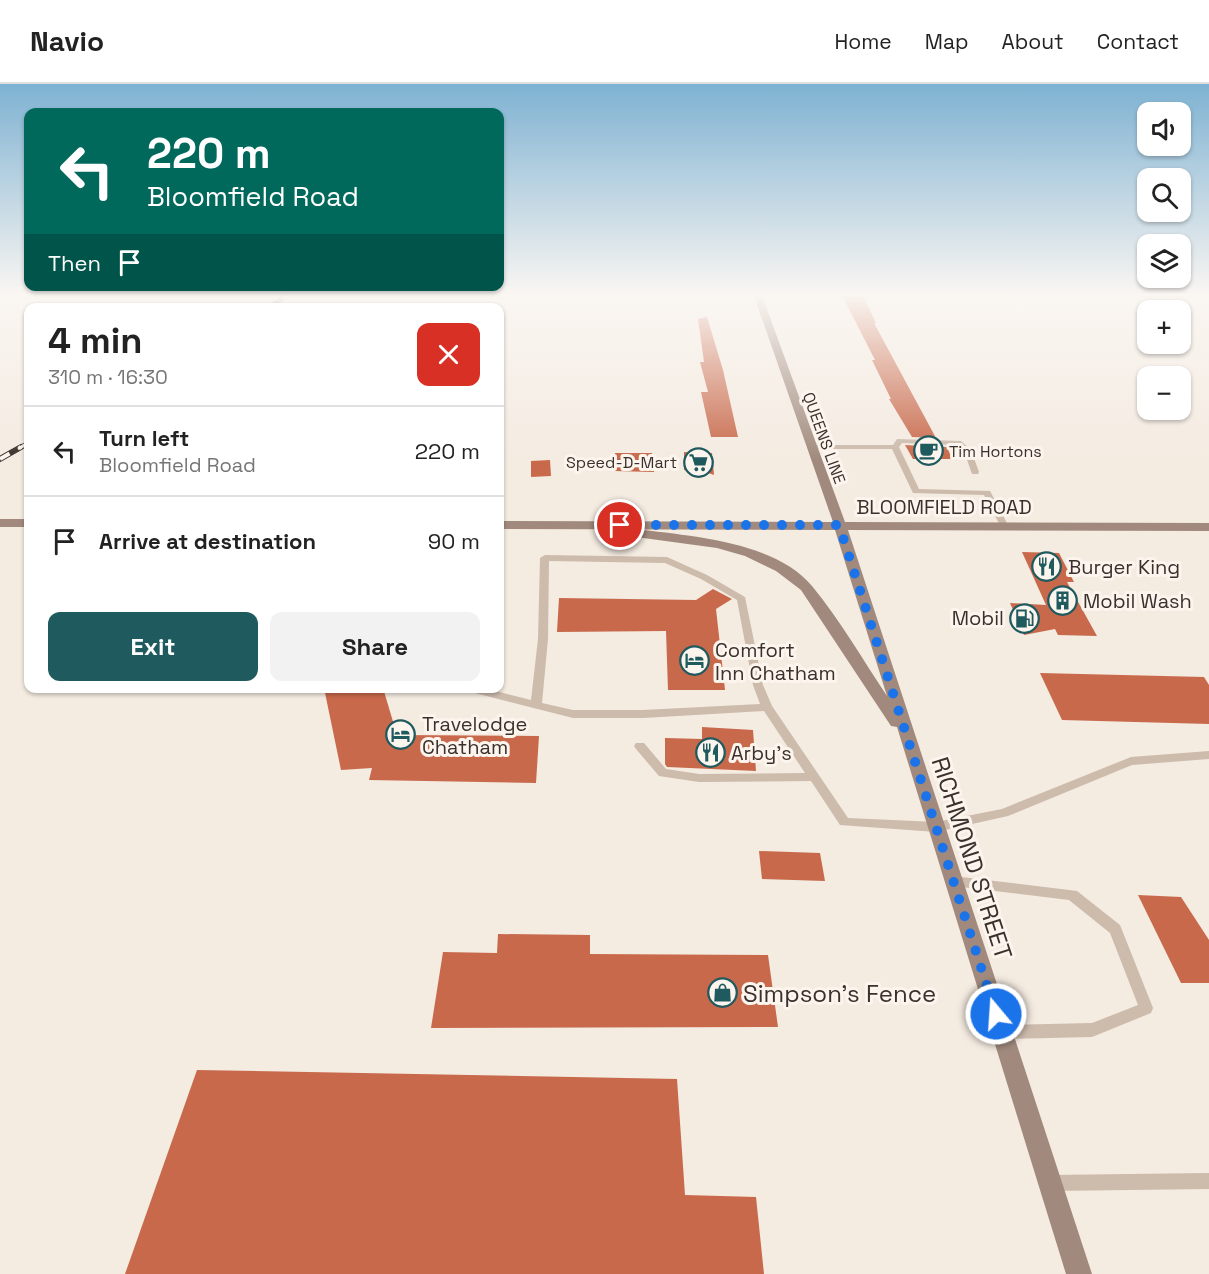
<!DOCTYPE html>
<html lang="en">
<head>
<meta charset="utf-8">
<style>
  :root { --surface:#fff; --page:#f2f2f2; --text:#222; --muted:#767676; --line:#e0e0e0; --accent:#1f5a5e }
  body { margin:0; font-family:"Space Grotesk",sans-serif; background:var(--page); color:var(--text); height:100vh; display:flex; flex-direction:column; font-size:22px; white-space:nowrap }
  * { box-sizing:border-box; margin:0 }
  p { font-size:20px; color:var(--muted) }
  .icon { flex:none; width:33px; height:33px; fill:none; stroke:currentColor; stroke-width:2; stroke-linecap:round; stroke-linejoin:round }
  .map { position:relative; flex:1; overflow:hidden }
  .side { position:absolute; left:24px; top:219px; width:480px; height:390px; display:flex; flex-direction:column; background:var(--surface); border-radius:12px; box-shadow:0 2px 4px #0004 }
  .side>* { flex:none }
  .guide { position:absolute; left:24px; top:24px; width:480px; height:183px; border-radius:12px; box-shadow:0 2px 4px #0004; background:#00695c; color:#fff; overflow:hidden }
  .fabs { position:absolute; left:1137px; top:18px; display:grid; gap:12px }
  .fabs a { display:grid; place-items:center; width:54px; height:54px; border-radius:12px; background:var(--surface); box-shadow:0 2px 4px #0004; font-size:30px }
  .pin { position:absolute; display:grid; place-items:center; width:51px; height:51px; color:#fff; margin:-26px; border:3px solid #fff; border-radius:50%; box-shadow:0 2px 6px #0007 }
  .me { position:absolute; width:66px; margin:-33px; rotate:342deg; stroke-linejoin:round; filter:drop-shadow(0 0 4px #0008) }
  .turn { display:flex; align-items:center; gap:21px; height:126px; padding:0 24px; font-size:27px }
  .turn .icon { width:78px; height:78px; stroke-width:2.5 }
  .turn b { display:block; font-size:42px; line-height:51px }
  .then { display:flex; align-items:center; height:57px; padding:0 24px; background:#0003; gap:12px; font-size:22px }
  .round { display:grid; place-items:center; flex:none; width:63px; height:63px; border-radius:12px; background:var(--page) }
  .overview { display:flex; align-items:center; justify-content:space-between; height:102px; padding:0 24px }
  h1 { font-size:36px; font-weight:700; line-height:45px }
  .primary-button { display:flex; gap:12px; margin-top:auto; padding:12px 24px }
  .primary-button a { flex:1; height:69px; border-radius:12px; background:var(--accent); color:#fff; font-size:24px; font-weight:700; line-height:69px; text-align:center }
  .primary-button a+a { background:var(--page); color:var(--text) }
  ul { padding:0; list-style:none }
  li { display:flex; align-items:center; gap:18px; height:90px; padding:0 24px; border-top:2px solid var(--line) }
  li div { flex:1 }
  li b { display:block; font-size:22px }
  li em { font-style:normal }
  header { display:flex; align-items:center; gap:36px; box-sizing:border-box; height:84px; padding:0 30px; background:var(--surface); border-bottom:2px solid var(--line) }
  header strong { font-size:28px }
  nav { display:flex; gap:33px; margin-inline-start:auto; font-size:21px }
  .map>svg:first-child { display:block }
  .building { fill:#c8694b }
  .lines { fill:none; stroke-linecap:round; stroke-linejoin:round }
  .service { fill:#cdbbac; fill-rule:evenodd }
  .secondary { fill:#a18a7d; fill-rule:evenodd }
  .rail-far1-casing { stroke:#3b302b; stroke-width:4.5 }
  .rail-casing { stroke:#3b302b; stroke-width:6 }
  .rail-far1 { stroke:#fbf5ee; stroke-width:3; stroke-dasharray:9; stroke-linecap:butt }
  .rail { stroke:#fbf5ee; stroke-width:4; stroke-dasharray:11; stroke-linecap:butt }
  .route { stroke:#1a73e8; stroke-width:10; stroke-dasharray:0 18 }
  .labels { text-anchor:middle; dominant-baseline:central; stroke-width:6; stroke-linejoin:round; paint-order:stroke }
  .far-street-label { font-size:16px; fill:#3b302b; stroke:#fbf5ee }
  .far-poi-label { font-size:16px; fill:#3b302b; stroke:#fbf5ee; text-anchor:start }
  .street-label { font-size:20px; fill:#3b302b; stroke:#fbf5ee }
  .poi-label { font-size:20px; fill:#3b302b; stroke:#fbf5ee; text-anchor:start }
  .near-street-label { font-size:24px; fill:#3b302b; stroke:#fbf5ee }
  .near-poi-label { font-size:24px; fill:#3b302b; stroke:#fbf5ee; text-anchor:start }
</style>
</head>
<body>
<header>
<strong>Navio</strong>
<nav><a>Home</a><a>Map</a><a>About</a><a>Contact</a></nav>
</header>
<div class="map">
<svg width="1209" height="1190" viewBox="0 0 1209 1190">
  <rect width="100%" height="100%" fill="#f4ebe1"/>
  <!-- building -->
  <g class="building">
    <polygon points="841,209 862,209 876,239 874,239 936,354 912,353 889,315 891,315 872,276 875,276"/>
    <polygon points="707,233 723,286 738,353 711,353 701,308 708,308 700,278 704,278 698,235"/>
    <polygon points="905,361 947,363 952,375 913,375"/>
    <polygon points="684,368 712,369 714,391 703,387 684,386"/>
    <polygon points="615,369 652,369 654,388 614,387"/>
    <polygon points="550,376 551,392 531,393 531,377"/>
    <polygon points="1022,468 1059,469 1074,498 1067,498 1097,552 1058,551 1055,545 1024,551 1010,519 1046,521"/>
    <polygon points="713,505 732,515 716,525 725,606 668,606 666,547 557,548 559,514 696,516"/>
    <polygon points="1040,589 1204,593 1209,601 1209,640 1062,636"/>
    <polygon points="324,604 383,604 397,651 539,652 536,699 369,696 372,684 341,686"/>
    <polygon points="702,643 753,646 756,687 667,683 665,680 665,654 702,655"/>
    <polygon points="759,767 820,769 825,797 762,795"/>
    <polygon points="1138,811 1181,813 1209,856 1209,899 1181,899"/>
    <polygon points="498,850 590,851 590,870 768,871 778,943 431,944 443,868 497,869"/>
    <polygon points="197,986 677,995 685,1111 756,1113 764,1190 125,1190"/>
  </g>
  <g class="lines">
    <!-- service -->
    <g class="service">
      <polygon points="897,355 961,357 971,366 979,388 978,390 972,390 964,367 956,361 902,359 899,363 919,405 990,407 1009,443 1008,445 1002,445 984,411 913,409 892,365 811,365 807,363 811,361 893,361"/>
      <path d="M545 471 667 473 707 491 745 513 763 601 772 622 848 734 936 738 1002 725 1131 673 1209 667V675L1132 681 1008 732 936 748 840 741 811 697 699 698 659 692 636 665 634 662 636 659H644L666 685 699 690 805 689 764 627 643 634H573L463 606 462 604H484L531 616 538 555 540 474ZM549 477 665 479 701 495 737 516 753 601 760 620 643 626H573L542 619 548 555Z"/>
      <polygon points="953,792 1077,807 1120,841 1153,924 1151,929 1092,953 1002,955 997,953 995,948 997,943 1002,941 1092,939 1138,921 1110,849 1069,816 953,802 948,801 947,797 948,793"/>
      <polygon points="1209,1089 1209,1105 1050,1107 1044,1105 1042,1099 1044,1093 1050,1091"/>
    </g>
    <!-- secondary -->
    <g class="secondary">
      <path d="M753 209H761L845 438 1209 439V447L848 446 1092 1190H1066L897 643 891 642 801 506 776 487 745 472 717 464 636 453 630 449 636 445C689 452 775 457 812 502 840 536 863 576 887 612L835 446 500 445V437L833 438Z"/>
      <rect x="0" y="435" width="28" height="8"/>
    </g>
    <defs>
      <g id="rail-far1">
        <polyline points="267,224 292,209"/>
        <polyline points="18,365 28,359"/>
      </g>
      <polyline id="rail" points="0,375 21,363"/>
    </defs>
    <!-- rail-far1 casing -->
    <use href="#rail-far1" class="rail-far1-casing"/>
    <!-- rail casing -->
    <use href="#rail" class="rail-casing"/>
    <!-- rail-far1 -->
    <use href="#rail-far1" class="rail-far1"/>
    <!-- rail -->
    <use href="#rail" class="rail"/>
  </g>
  <!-- sky -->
  <linearGradient id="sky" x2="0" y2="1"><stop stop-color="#7eb2d2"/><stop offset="0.56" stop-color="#faf6f2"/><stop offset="1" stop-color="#faf6f2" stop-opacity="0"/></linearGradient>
  <rect width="1209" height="376" fill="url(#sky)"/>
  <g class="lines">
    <!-- route -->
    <polyline class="route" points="620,441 839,441 996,930"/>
  </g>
  <!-- icons -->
  <defs>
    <symbol id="cafe-ring" viewBox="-11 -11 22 22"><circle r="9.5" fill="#fbf5ee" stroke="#1f5a5e" stroke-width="1.5"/><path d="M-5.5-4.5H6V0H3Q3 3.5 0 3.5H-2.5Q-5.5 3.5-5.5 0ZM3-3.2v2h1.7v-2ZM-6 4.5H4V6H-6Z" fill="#1f5a5e"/></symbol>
    <symbol id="supermarket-ring" viewBox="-11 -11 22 22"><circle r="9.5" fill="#fbf5ee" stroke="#1f5a5e" stroke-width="1.5"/><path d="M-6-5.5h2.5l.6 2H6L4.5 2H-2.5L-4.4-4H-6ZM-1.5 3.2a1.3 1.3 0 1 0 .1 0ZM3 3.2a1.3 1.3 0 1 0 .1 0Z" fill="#1f5a5e"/></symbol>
    <symbol id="restaurant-ring" viewBox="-11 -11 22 22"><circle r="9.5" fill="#fbf5ee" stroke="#1f5a5e" stroke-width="1.5"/><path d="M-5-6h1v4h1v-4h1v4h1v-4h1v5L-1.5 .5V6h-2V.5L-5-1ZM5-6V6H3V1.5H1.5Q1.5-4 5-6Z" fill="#1f5a5e"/></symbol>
    <symbol id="building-ring" viewBox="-11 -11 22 22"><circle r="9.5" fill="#fbf5ee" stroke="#1f5a5e" stroke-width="1.5"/><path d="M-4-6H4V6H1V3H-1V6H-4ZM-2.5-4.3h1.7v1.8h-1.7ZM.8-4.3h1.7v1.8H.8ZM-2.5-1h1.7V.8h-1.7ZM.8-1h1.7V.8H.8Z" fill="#1f5a5e"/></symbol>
    <symbol id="fuel-ring" viewBox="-11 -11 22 22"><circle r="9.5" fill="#fbf5ee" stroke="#1f5a5e" stroke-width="1.5"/><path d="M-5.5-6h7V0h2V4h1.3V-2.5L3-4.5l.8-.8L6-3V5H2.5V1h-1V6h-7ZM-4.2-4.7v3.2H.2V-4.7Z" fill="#1f5a5e"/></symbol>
    <symbol id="hotel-ring" viewBox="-11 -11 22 22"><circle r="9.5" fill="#fbf5ee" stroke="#1f5a5e" stroke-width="1.5"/><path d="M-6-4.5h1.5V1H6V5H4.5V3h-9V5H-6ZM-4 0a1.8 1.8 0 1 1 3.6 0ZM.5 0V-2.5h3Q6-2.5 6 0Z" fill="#1f5a5e"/></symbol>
    <symbol id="shop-ring" viewBox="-11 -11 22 22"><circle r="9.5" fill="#fbf5ee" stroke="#1f5a5e" stroke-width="1.5"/><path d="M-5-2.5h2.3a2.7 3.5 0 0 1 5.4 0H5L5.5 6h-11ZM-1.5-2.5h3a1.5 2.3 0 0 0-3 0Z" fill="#1f5a5e"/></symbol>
  </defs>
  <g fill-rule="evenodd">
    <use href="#cafe-ring" x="912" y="350" width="33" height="33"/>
    <use href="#supermarket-ring" x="682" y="362" width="33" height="33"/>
    <use href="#restaurant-ring" x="1030" y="466" width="33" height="33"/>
    <use href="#building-ring" x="1046" y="500" width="33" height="33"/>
    <use href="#fuel-ring" x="1008" y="518" width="33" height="33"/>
    <use href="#hotel-ring" x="678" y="560" width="33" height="33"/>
    <use href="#hotel-ring" x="384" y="634" width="33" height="33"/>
    <use href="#restaurant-ring" x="694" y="652" width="33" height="33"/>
    <use href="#shop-ring" x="706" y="892" width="33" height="33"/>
  </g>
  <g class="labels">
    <!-- far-street labels -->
    <g class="far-street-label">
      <text transform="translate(824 354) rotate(70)">QUEENS LINE</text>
    </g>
    <!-- far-poi labels -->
    <g class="far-poi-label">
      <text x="949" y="367">Tim Hortons</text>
      <text x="677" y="378" text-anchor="end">Speed-D-Mart</text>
    </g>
    <!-- street labels -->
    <g class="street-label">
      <text x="944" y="423">BLOOMFIELD ROAD</text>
    </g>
    <!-- poi labels -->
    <g class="poi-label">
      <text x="1068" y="483">Burger King</text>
      <text x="1083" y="517">Mobil Wash</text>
      <text x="1004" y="534" text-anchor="end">Mobil</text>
      <text x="715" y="566">Comfort<tspan x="715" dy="23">Inn Chatham</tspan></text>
      <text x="422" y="640">Travelodge<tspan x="422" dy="23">Chatham</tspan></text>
      <text x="731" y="669">Arby's</text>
    </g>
    <!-- near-street labels -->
    <g class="near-street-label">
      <text transform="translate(972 774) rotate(72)">RICHMOND STREET</text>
    </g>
    <!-- near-poi labels -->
    <g class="near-poi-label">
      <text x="743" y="909">Simpson's Fence</text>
    </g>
  </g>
</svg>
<div class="fabs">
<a><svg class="icon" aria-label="sound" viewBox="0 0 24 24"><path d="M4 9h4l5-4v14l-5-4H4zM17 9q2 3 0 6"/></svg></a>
<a><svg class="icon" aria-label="search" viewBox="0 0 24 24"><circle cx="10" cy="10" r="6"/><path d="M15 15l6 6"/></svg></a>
<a><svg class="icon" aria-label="layers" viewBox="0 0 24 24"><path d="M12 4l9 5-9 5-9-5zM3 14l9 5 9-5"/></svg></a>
<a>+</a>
<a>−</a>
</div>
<div class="pin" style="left:620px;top:441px;background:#d93025"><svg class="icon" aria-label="arrive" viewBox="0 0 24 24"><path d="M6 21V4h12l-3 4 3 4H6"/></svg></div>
<svg class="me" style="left:996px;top:930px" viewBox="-20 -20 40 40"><circle r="17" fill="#1a73e8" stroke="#fff" stroke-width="3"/><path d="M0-11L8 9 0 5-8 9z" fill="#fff"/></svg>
<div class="guide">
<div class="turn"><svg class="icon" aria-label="left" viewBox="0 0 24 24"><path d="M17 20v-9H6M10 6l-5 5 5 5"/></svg><div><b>220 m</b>Bloomfield Road</div></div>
<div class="then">Then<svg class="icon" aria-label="arrive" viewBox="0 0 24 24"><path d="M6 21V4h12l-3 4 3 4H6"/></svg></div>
</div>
<section class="side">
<div class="overview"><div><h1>4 min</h1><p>310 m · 16:30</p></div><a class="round" style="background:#d93025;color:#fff"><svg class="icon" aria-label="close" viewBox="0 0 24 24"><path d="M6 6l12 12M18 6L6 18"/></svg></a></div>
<ul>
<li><svg class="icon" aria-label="left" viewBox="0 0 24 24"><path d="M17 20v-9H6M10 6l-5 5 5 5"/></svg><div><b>Turn left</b><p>Bloomfield Road</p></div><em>220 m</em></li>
<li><svg class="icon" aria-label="arrive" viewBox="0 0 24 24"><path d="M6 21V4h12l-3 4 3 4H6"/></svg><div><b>Arrive at destination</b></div><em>90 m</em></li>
</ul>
<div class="primary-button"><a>Exit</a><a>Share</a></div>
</section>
</div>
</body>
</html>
